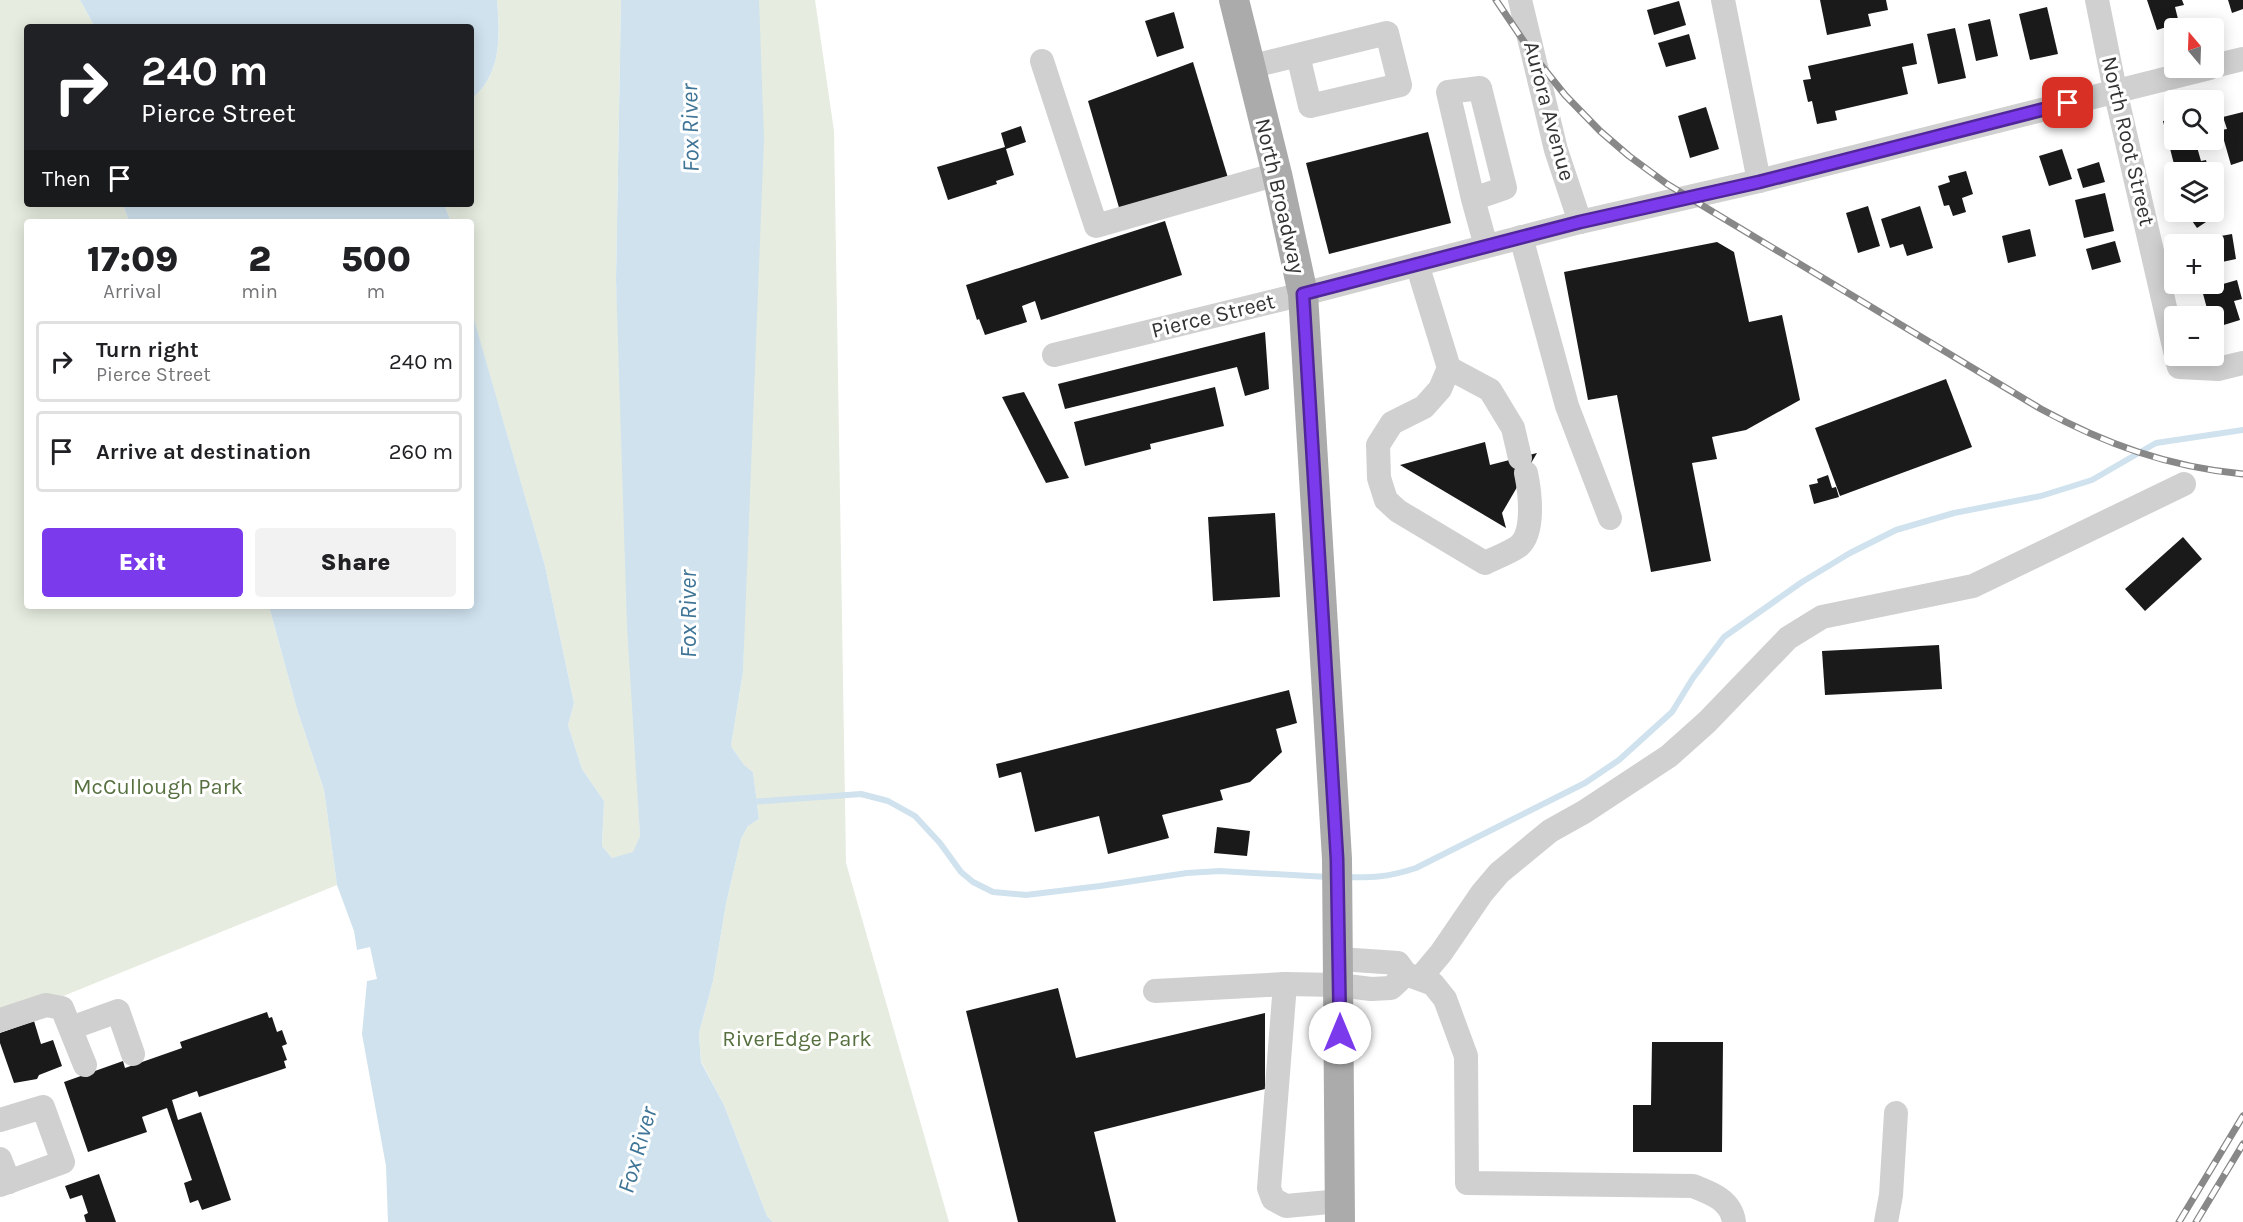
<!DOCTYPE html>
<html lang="en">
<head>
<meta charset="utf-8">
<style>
  :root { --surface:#fff; --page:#f2f2f2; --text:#202124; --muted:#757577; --line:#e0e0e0; --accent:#7c3aed }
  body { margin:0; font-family:Karla,sans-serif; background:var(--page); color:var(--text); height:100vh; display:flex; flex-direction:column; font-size:22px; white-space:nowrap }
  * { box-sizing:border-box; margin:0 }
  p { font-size:20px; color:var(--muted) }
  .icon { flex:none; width:33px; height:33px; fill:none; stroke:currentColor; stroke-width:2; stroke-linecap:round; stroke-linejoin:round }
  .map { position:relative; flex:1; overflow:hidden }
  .sheet { position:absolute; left:24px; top:219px; width:450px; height:390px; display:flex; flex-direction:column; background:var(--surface); border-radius:6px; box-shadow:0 3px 15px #0003 }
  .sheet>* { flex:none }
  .hud { position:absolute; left:24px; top:24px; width:450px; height:183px; border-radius:6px; box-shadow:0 3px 15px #0003; background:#202124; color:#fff; overflow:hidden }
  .needle { width:39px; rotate:341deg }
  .buttons { position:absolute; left:2164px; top:18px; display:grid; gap:12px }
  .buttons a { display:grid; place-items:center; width:60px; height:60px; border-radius:6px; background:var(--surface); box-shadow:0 3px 15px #0003; font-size:30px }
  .pin { position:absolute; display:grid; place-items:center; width:51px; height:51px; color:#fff; margin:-26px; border-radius:12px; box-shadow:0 3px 9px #0006 }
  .me { position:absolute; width:66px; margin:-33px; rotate:0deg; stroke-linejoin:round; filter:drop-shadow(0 0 4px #0008) }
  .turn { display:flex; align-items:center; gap:21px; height:126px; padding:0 18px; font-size:27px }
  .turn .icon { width:78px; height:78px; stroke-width:2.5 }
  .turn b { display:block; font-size:42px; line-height:51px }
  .then { display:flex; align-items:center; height:57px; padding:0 18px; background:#0003; gap:12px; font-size:22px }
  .eta { display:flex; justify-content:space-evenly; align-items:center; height:102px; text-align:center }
  .eta b { font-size:36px; font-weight:800; line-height:42px }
  .action { display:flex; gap:12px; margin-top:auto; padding:12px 18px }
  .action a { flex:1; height:69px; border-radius:6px; background:var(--accent); color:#fff; font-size:24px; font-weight:800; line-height:69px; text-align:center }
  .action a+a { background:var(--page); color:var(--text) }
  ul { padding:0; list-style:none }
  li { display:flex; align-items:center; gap:18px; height:81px; margin:0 12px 9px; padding:0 6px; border:3px solid var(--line); border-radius:6px }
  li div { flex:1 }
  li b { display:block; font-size:22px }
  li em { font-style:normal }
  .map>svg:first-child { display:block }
  .green { fill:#e6ecdf }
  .water { fill:#cfe2ee }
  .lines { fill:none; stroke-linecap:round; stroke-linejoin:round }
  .stream { stroke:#cfe2ee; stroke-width:6 }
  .building { fill:#1a1a1a }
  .minor { stroke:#d0d0d0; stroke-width:24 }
  .major { stroke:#ababab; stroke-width:30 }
  .rail-casing { stroke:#888; stroke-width:7 }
  .rail { stroke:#fff; stroke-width:4.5; stroke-dasharray:14; stroke-linecap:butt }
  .route-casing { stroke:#51269a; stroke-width:15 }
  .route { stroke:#7c3aed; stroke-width:10 }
  .labels { text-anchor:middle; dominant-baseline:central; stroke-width:6; stroke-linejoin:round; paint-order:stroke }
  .street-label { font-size:22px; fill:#333; stroke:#fff }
  .park-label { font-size:22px; fill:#56703f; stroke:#fff }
  .water-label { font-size:24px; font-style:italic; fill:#3f7597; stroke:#fff }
</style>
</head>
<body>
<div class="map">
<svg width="2243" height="1222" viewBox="0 0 2243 1222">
  <rect width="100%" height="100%" fill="#fff"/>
  <!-- green -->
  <g class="green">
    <polygon points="0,0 80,0 95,27 27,27 27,204 123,204 129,222 27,222 27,606 269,606 297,709 324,790 337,885 19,1014 0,1018"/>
    <path d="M497 0H621L616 280 640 836 633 853 612 858 602 846 604 801 582 769 568 725 574 703 545 566 473 317 471 309V222H451L444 204H471V99C502 75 500 35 497 0Z"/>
    <polygon points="756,0 815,0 834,131 846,863 949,1222 773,1222 767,1216 724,1105 701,1061 699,1033 713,981 726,904 741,839 748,826 759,819 753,772 744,765 731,746 743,672"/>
  </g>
  <!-- water -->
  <g class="water">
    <path d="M80 0H497C500 35 502 75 471 99V27H95Z"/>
    <polygon points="621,0 759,0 764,139 743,672 731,746 744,765 753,772 759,819 748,826 741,839 726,904 713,981 699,1033 701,1062 724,1105 767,1216 773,1222 388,1222 386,1166 362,1034 367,981 377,979 370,947 357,950 354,931 337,885 324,790 297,709 269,606 471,606 471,309 545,566 574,703 568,725 582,769 604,801 602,846 612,858 633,852 640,836 627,625 616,280"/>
    <polygon points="123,204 444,204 451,222 129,222"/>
  </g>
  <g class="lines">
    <!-- stream -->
    <g class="stream">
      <polyline points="750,802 861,794 888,801 915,816 940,843 961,872 973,882 993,892 1026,895 1100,886 1187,873 1220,871 1328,877"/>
      <path d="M1344 877C1372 878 1389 877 1416 868L1585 783 1619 760 1672 712 1693 678 1724 637 1802 582 1850 553 1896 530 1954 513 2041 496 2092 480 2156 443 2243 430"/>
    </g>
  </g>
  <!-- building -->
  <g class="building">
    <polygon points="1820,0 1886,0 1888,10 1868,14 1871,26 1827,35"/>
    <polygon points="2147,0 2182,0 2184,5 2175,7 2179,23 2157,30"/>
    <polygon points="2228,0 2243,0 2243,9 2232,13"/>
    <polygon points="1679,1 1686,25 1654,35 1647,10"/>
    <polygon points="2047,7 2058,54 2030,60 2019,14"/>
    <polygon points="1174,12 1184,48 1157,57 1145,21"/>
    <polygon points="1990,19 1998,56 1976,61 1968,24"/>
    <polygon points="1955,28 1966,78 1938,84 1927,34"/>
    <polygon points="1689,34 1696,59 1666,67 1658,43"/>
    <polygon points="1913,43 1917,64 1902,67 1908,94 1835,111 1837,120 1817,124 1812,101 1808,102 1803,80 1811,79 1808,66"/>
    <polygon points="1193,62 1228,178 1120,211 1088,101"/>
    <polygon points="1706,107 1719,149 1690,158 1678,116"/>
    <polygon points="2243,112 2243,161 2231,165 2221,130 2227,129 2223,117"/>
    <polygon points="2175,118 2175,140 2195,140 2201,161 2206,160 2209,172 2176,172 2163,121"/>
    <polygon points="1021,126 1026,142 1006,149 1014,175 996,181 997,184 948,200 937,167 1005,147 1001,133"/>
    <polygon points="1428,132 1451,223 1329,254 1306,163"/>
    <polygon points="2062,149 2072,179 2049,186 2039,156"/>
    <polygon points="2099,162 2105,182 2083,188 2077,169"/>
    <polygon points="1966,171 1973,194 1962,198 1966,212 1953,216 1949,205 1944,206 1938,186 1950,182 1948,176"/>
    <polygon points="2105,193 2114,231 2084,238 2075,200"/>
    <polygon points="2214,195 2224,210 2197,228 2186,212 2214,212"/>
    <polygon points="1868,206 1880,246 1858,253 1846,213"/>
    <polygon points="1920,206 1933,248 1907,256 1903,244 1890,248 1881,219"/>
    <polygon points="1165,221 1182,275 1041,320 1035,301 1022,306 1027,322 985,335 979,319 977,320 966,285"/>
    <polygon points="2030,229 2036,256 2008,263 2002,236"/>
    <polygon points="2232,234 2236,259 2222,262 2223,269 2214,271 2214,244 2194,244 2193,241"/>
    <polygon points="2115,241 2121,262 2092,270 2086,249"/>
    <polygon points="1717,242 1734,252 1749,322 1782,315 1800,400 1746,430 1712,437 1717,459 1692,463 1711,561 1651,572 1617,395 1588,400 1564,272"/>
    <polygon points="2237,280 2242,299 2234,301 2240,320 2214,328 2214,316 2209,316 2202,290"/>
    <polygon points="1265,332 1269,389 1245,396 1237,367 1065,409 1058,384"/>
    <polygon points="1946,379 1972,447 1840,496 1815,428"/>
    <polygon points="1215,387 1224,426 1150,444 1151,449 1085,466 1074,422"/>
    <polygon points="1024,392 1069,478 1046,483 1002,397"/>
    <polygon points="1485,442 1490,465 1537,453 1502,513 1506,528 1400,465"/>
    <polygon points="1828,475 1832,488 1836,487 1839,497 1814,504 1809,485 1818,483 1817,479"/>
    <polygon points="1275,513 1280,597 1213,601 1208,517"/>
    <polygon points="2183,537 2202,559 2145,611 2125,589"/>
    <polygon points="1939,645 1942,689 1825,695 1822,651"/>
    <polygon points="1289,690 1297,723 1276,729 1282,752 1250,782 1220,790 1223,800 1162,815 1169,838 1108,854 1099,816 1035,832 1021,772 999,778 996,764"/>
    <polygon points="1217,827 1250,831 1247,856 1214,853"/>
    <polygon points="1058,988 1076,1058 1265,1013 1265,1089 1094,1132 1116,1222 1018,1222 966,1011"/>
    <polygon points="267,1012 269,1018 272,1017 277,1032 282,1030 287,1044 282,1046 287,1060 284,1061 286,1068 199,1097 197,1091 172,1100 178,1120 201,1112 231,1200 202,1210 198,1200 190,1203 184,1183 192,1180 167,1108 142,1117 147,1132 88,1152 64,1082 123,1061 125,1068 182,1048 180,1042"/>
    <polygon points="34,1021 41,1044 53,1040 62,1066 39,1075 37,1079 14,1083 0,1043 0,1033"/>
    <polygon points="1652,1042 1723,1042 1722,1152 1633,1152 1633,1105 1651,1105"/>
    <polygon points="99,1174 116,1222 86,1222 84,1215 88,1213 82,1195 70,1199 65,1186"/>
  </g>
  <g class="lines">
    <!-- minor -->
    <g class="minor">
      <polyline points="1520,0 1556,150 1580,222"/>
      <polyline points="1723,0 1759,181"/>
      <polyline points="2097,0 2115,90 2175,351"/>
      <polyline points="1042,61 1096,226 1277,174"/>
      <polyline points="2214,66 2243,59"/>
      <polyline points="1249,67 1387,33 1400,85 1310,106 1298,55"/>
      <polyline points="1473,199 1505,188 1480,88 1448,92 1473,199 1486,246"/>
      <polyline points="1521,237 1567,406 1610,518"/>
      <polyline points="1417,264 1449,368 1490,390 1513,428 1520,458"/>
      <polyline points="1054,355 1303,294 1580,222 1759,181 2209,68"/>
      <polyline points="2176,356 2179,367 2218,369 2243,363"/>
      <path d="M1449 368 1440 389 1424 407 1392 423 1378 445 1379 478 1386 500 1398 511 1485 563C1495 558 1509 553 1519 546 1535 532 1530 492 1526 473"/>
      <path d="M1339 959 1398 963 1406 974 1433 984 1445 999 1466 1056 1467 1183 1693 1186C1711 1193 1731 1200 1734 1222"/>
      <polyline points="1420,978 1441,953 1482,893 1499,873 1550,831 1584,812 1669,756 1707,722 1788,638 1822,617 1973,586 2184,484"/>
      <polyline points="1285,984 1339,985 1371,989 1391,988 1406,974"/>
      <polyline points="1155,991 1285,984 1269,1188 1273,1199 1286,1206 1340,1201"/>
      <polyline points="0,1020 46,1005 62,1008 85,1065"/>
      <polyline points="71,1028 118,1011 133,1054"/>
      <polyline points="0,1120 43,1107 63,1162 0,1185"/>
      <polyline points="0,1159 9,1182"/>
      <polyline points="1886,1222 1891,1195 1896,1113"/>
    </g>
    <!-- major -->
    <polyline class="major" points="1234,0 1277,174 1303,294 1337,859 1340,1222"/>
    <defs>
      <g id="rail">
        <path d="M1496 0 1533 55 1565 95 1600 131 1629 156 1667 184 1718 215 2041 409C2105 444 2169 467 2243 474"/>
        <polyline points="2179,1222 2243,1116"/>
        <polyline points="2196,1222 2243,1144"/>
      </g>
    </defs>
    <!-- rail casing -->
    <use href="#rail" class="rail-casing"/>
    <!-- rail -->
    <use href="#rail" class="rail"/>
  </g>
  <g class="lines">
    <defs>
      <polyline id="route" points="1340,1033 1337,859 1303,294 1580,222 1759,182 2068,103"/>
    </defs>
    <!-- route casing -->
    <use href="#route" class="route-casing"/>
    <!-- route -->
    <use href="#route" class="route"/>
  </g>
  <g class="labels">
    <!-- street labels -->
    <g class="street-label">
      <text transform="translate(1549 111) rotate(75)">Aurora Avenue</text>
      <text transform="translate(2128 141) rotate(77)">North Root Street</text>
      <text transform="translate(1280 196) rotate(77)">North Broadway</text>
      <text transform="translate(1213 316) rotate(-14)">Pierce Street</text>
    </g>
    <!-- park labels -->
    <g class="park-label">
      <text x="158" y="787">McCullough Park</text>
      <text x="797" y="1039">RiverEdge Park</text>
    </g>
    <!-- water labels -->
    <g class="water-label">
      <text transform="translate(690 128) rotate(-91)">Fox River</text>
      <text transform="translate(688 614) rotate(-90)">Fox River</text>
      <text transform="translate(637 1150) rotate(-74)">Fox River</text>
    </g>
  </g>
</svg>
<div class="buttons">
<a><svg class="needle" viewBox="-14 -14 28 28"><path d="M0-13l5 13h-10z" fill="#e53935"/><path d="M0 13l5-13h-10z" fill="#757577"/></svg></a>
<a><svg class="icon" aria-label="search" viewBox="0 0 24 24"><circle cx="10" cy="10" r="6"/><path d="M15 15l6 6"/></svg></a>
<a><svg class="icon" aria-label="layers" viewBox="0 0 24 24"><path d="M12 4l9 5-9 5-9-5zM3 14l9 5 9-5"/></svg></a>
<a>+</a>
<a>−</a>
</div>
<div class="pin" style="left:2068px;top:103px;background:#d93025"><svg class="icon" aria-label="arrive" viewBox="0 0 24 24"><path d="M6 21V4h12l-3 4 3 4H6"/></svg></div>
<svg class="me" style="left:1340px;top:1033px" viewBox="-20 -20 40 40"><circle r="19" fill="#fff"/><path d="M0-13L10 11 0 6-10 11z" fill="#7c3aed"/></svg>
<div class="hud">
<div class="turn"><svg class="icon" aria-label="right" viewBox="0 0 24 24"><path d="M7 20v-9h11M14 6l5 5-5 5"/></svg><div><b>240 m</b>Pierce Street</div></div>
<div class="then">Then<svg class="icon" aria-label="arrive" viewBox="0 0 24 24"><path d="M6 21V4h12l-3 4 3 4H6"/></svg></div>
</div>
<section class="sheet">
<div class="eta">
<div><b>17:09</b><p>Arrival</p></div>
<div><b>2</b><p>min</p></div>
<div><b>500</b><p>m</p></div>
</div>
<ul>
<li><svg class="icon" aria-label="right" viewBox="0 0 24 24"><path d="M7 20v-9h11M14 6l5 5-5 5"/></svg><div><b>Turn right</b><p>Pierce Street</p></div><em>240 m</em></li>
<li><svg class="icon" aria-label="arrive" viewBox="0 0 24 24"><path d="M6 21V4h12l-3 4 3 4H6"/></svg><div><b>Arrive at destination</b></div><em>260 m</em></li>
</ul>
<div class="action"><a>Exit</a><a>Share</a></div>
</section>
</div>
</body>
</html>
